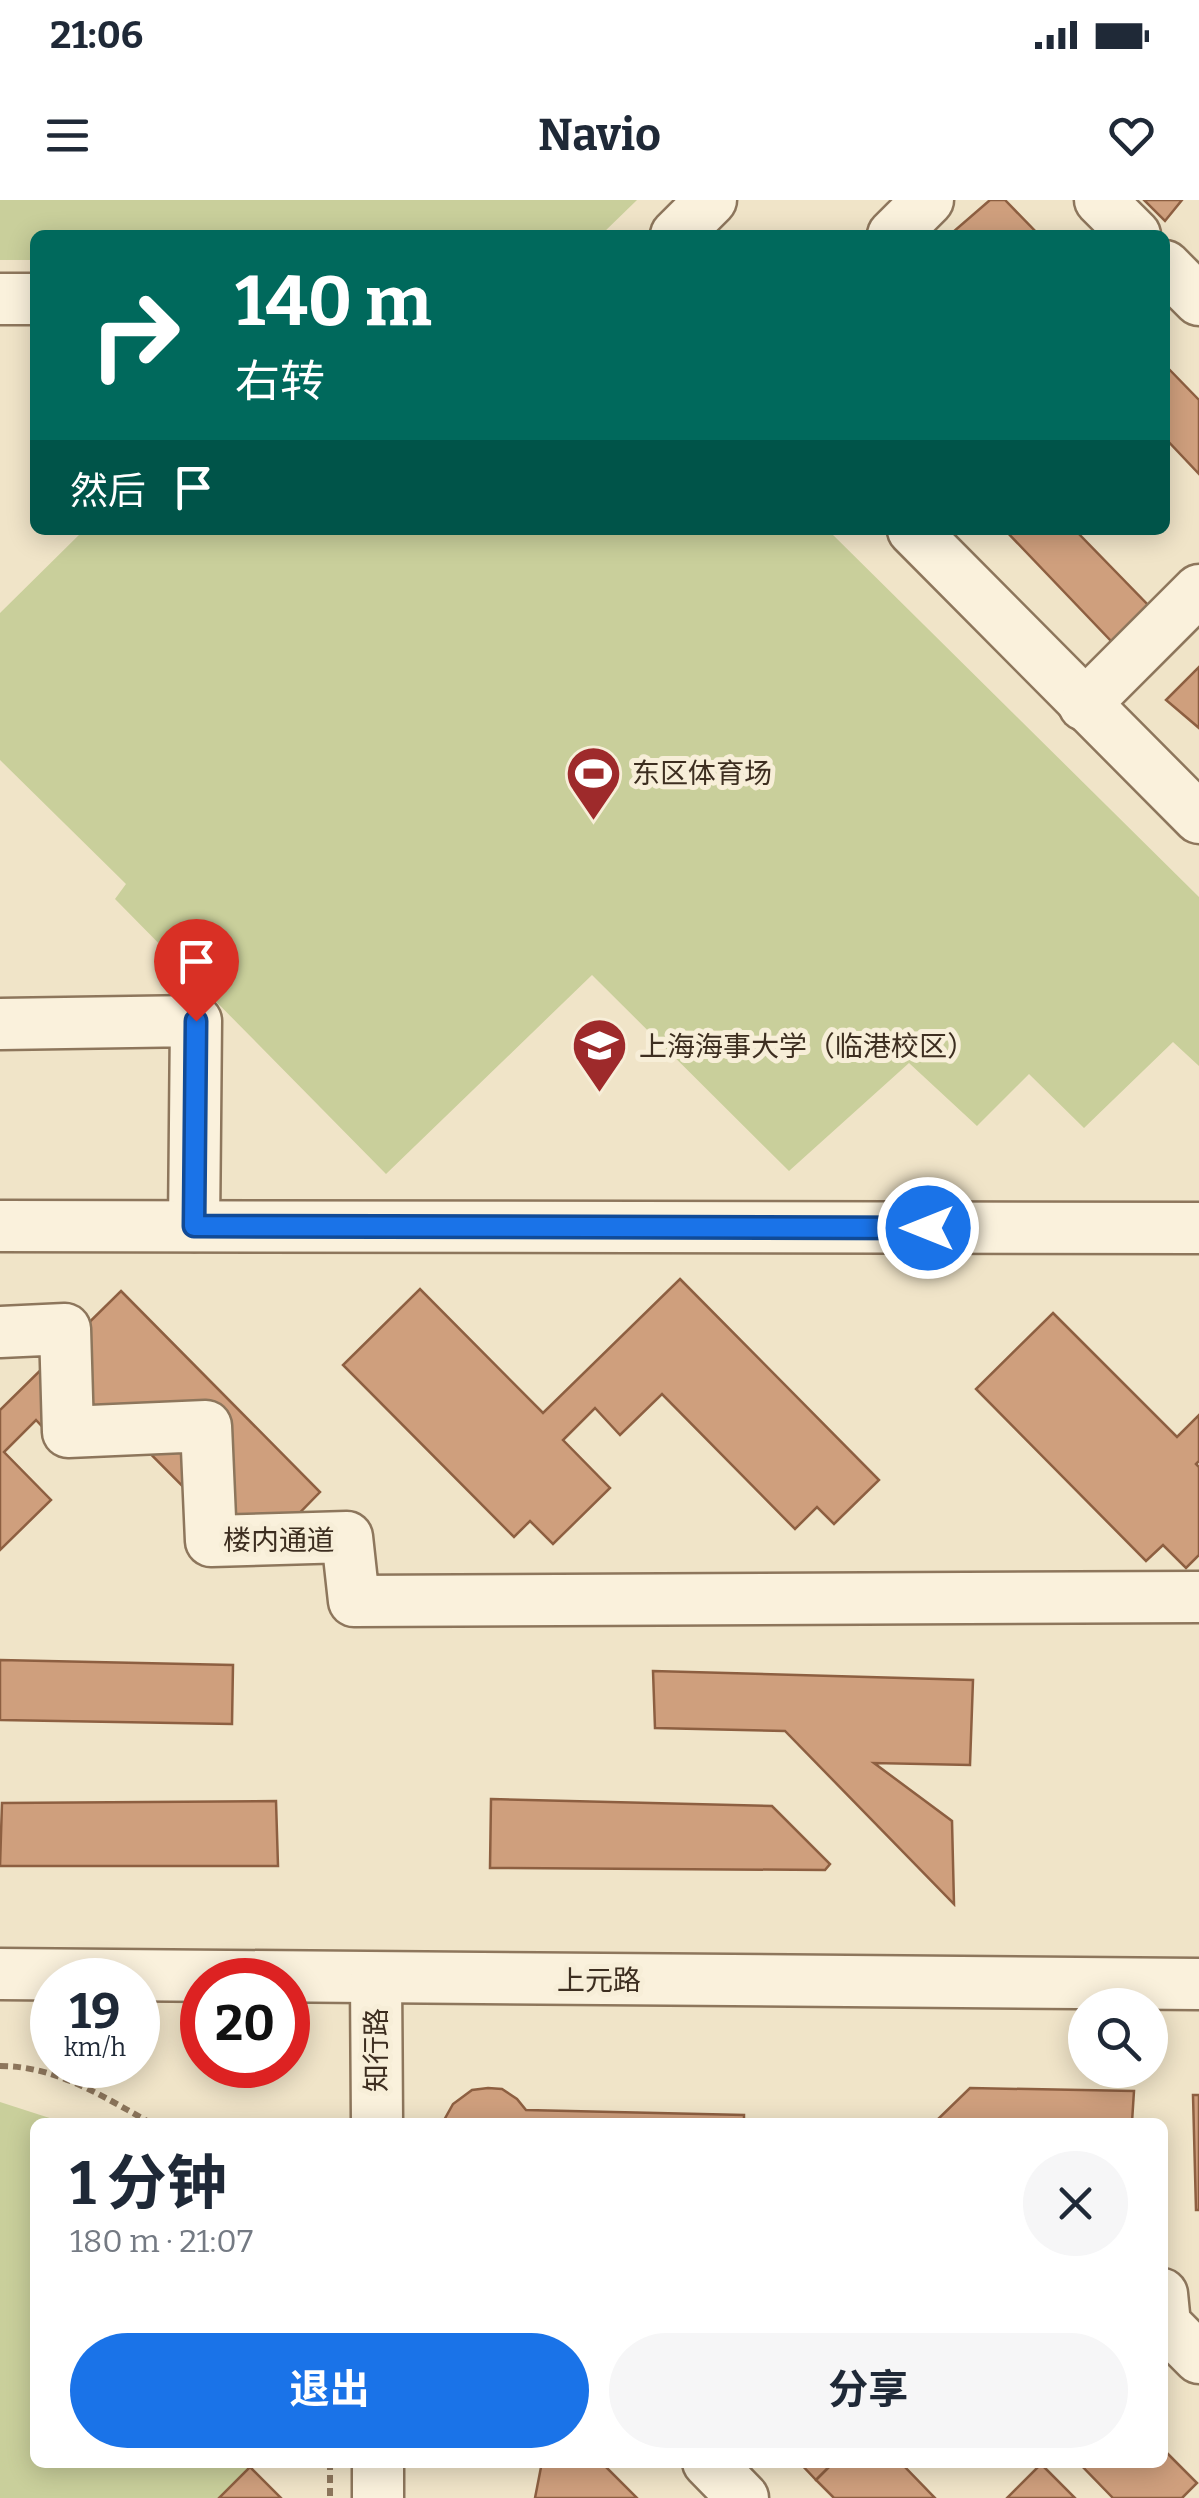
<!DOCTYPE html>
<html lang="zh">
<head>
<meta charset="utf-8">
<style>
  :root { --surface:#fff; --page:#f6f6f7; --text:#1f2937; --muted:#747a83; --accent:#1a73e8 }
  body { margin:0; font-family:Bitter,"Noto Sans SC",serif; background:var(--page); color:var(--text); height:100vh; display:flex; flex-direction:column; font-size:38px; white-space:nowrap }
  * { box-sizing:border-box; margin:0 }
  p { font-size:32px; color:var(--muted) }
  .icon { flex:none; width:55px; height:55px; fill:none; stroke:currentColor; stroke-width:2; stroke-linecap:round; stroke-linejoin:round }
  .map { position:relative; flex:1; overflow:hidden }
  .drawer { position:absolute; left:30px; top:1918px; width:1138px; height:350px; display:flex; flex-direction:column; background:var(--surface); border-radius:15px; box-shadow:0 5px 25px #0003 }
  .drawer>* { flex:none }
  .hud { position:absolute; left:30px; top:30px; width:1140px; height:305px; border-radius:15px; box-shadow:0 5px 25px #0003; background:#00695c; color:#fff; overflow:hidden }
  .fabs { position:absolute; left:1068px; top:1788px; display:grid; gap:20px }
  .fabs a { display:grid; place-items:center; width:100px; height:100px; border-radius:50%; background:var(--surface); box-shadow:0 5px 25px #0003; font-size:50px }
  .speed { position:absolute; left:30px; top:1758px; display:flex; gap:20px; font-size:50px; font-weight:700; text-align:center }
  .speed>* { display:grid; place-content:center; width:130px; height:130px; border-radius:50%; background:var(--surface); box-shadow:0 5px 25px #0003; line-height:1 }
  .speed small { font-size:25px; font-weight:400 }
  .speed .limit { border:15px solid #d22; background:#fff; color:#111 }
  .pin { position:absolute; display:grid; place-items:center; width:85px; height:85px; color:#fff; margin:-102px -42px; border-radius:50% 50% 50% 0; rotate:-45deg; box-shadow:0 0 10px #0007 }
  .pin .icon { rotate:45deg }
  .me { position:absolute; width:110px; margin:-55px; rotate:270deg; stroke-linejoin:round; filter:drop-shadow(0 0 8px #0008) }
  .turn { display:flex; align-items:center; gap:35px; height:210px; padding:0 40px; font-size:45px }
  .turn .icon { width:130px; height:130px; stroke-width:2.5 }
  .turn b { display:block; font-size:70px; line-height:85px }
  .then { display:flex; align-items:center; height:95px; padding:0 40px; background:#0003; gap:20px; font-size:38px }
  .round { display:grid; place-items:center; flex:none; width:105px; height:105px; border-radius:52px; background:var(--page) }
  .summary { display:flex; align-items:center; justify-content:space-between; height:170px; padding:0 40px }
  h1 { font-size:60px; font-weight:700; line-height:75px }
  .button { display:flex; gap:20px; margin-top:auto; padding:20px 40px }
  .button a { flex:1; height:115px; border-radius:60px; background:var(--accent); color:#fff; font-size:40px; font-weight:700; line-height:115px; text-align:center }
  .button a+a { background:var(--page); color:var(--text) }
  .status { display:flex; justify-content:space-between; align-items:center; height:70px; padding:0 50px; background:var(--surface); direction:ltr }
  .status svg { height:28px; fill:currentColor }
  header { display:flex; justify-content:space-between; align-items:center; height:130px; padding:0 40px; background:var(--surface); font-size:45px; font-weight:700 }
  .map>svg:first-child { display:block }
  .green { fill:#c9cf9b }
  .building { fill:#cf9f7d; stroke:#8d5f41; stroke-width:2.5 }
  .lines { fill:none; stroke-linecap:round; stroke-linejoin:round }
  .minor-casing { stroke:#8d765c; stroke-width:55 }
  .path { stroke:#8d765c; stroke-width:6; stroke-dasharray:8 5; stroke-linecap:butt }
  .minor { stroke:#faf1dc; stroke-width:50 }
  .route-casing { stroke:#114b97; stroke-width:25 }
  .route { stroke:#1a73e8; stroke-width:18 }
  .labels { text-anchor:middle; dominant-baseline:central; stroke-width:10; stroke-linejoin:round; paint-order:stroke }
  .poi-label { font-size:28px; fill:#3d2e20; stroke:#f7eed8; text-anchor:start }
  .street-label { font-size:28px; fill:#3d2e20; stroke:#f7eed8 }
</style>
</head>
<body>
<div class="status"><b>21:06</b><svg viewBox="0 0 49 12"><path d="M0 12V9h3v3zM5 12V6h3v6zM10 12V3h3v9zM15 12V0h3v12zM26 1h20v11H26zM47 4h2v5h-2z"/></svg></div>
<header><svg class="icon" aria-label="menu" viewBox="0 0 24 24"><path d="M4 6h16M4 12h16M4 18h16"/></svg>Navio<svg class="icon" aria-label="heart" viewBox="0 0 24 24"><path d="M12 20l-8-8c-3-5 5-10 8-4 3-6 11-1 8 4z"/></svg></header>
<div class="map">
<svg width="1199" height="2298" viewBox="0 0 1199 2298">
  <rect width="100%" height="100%" fill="#f0e4c8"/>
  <!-- green -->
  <g class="green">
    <polygon points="0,0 637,0 601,35 35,35 35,60 0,60"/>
    <polygon points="84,330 828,330 1199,697 1199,866 1173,842 1084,928 1029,874 977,926 909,863 789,971 592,775 386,974 115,699 126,684 0,560 0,413"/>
    <polygon points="0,1902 62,1922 35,1922 35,2262 255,2263 251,2268 281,2298 0,2298"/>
  </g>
  <!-- building -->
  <g class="building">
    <polygon points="990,0 1005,0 1039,35 956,35 953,32"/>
    <polygon points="1144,0 1182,0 1165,21"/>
    <polygon points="1165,165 1199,200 1199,274 1165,238"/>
    <polygon points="1005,330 1075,330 1150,407 1113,443"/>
    <polygon points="1199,467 1199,528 1166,500"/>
    <polygon points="680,1079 879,1280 834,1324 817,1307 795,1329 662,1194 620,1235 595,1208 563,1240 610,1288 553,1344 530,1321 514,1337 343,1165 420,1089 543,1213"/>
    <polygon points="121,1091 320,1292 276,1337 237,1341 103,1206 61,1247 36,1220 4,1252 51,1300 0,1350 0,1210"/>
    <polygon points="1053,1113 1177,1237 1199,1215 1199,1261 1196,1264 1199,1267 1199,1355 1186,1368 1163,1345 1146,1361 976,1189"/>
    <polygon points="0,1460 233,1465 232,1524 0,1520"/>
    <polygon points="653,1471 973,1480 970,1565 874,1563 952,1621 954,1704 785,1531 655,1528"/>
    <polygon points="491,1599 772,1606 830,1664 825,1670 490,1668"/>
    <polygon points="276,1601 278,1666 0,1666 2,1603"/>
    <polygon points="488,1888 502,1889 517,1899 526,1910 744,1915 744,1922 443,1922 453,1904 472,1890"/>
    <polygon points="970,1888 1134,1891 1132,1922 935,1922"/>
    <polygon points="1193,1895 1199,1895 1199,2010 1196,2010"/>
    <polygon points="1162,2248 1197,2283 1182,2298 1113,2298 1078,2262 1162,2262"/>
    <polygon points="542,2262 601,2262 637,2298 535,2298"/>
    <polygon points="799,2262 834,2262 816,2280"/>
    <polygon points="834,2262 900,2262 935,2298 834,2298 816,2280"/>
    <polygon points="1041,2264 1075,2298 1007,2298"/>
    <polygon points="250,2267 281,2298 219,2298"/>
  </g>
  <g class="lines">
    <defs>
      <g id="minor">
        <polyline points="1100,0 1135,35"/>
        <polyline points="676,35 711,0"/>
        <polyline points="893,35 928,0"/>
        <polyline points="1165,66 1199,100"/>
        <polyline points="0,99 35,99"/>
        <polyline points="913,330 1199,618"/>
        <polyline points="1084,505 1199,390"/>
        <polyline points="0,824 196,821 194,1026"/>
        <polyline points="0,1026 1199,1028"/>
        <polyline points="0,1132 65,1129 68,1232 206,1226 211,1341 347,1337 354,1401 1199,1397"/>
        <polyline points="0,1774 1199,1784"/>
        <polyline points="376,1778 377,1922"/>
        <polyline points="1162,2094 1165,2124 1199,2158"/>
        <polyline points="708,2262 743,2298"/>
        <polyline points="378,2298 378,2262"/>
      </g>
    </defs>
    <!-- minor casing -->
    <use href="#minor" class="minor-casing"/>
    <!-- path -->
    <g class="path">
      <path d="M0 1866C56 1866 102 1896 149 1922"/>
      <polyline points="330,2262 330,2298"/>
    </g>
    <!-- minor -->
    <use href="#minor" class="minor"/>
  </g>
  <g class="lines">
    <defs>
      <polyline id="route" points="196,821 194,1026 928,1028"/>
    </defs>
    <!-- route casing -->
    <use href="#route" class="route-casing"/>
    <!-- route -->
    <use href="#route" class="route"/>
  </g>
  <!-- icons -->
  <defs>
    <symbol id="stadium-pin" viewBox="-11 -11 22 30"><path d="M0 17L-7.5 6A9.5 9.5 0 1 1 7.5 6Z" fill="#9e2a2b" stroke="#f7eed8"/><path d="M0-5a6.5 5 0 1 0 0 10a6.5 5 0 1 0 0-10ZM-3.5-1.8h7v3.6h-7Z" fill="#fff"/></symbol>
    <symbol id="university-pin" viewBox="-11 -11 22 30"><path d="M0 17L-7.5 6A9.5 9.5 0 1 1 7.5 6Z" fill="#9e2a2b" stroke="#f7eed8"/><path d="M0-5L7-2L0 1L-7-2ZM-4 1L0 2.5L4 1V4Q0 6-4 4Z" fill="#fff"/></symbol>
  </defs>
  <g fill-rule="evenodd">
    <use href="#stadium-pin" x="562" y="542" width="63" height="86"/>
    <use href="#university-pin" x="568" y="814" width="63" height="86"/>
  </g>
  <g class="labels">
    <!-- poi labels -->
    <g class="poi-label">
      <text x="632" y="573">东区体育场</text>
      <text x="639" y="846">上海海事大学（临港校区）</text>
    </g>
    <!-- street labels -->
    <g class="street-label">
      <text x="279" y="1340">楼内通道</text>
      <text x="599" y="1780">上元路</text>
      <text transform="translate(376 1850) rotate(-90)">知行路</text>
    </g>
  </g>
</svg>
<div class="fabs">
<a><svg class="icon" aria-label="search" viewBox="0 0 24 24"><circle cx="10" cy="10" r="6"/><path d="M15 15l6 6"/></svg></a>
</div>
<div class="speed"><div>19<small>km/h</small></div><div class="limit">20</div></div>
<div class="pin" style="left:196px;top:821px;background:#d93025"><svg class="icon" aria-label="arrive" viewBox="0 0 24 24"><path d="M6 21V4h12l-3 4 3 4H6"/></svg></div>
<svg class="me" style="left:928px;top:1028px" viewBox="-20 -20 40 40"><circle r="17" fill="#1a73e8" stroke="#fff" stroke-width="3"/><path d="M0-11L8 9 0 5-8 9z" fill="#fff"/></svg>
<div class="hud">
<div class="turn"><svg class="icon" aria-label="right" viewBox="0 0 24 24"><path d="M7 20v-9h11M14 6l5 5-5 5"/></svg><div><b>140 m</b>右转</div></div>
<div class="then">然后<svg class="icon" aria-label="arrive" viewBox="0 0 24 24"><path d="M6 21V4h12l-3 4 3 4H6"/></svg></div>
</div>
<section class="drawer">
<div class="summary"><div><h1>1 分钟</h1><p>180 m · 21:07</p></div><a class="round"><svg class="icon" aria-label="close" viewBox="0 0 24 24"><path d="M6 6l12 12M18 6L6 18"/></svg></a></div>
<div class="button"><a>退出</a><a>分享</a></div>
</section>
</div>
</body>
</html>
